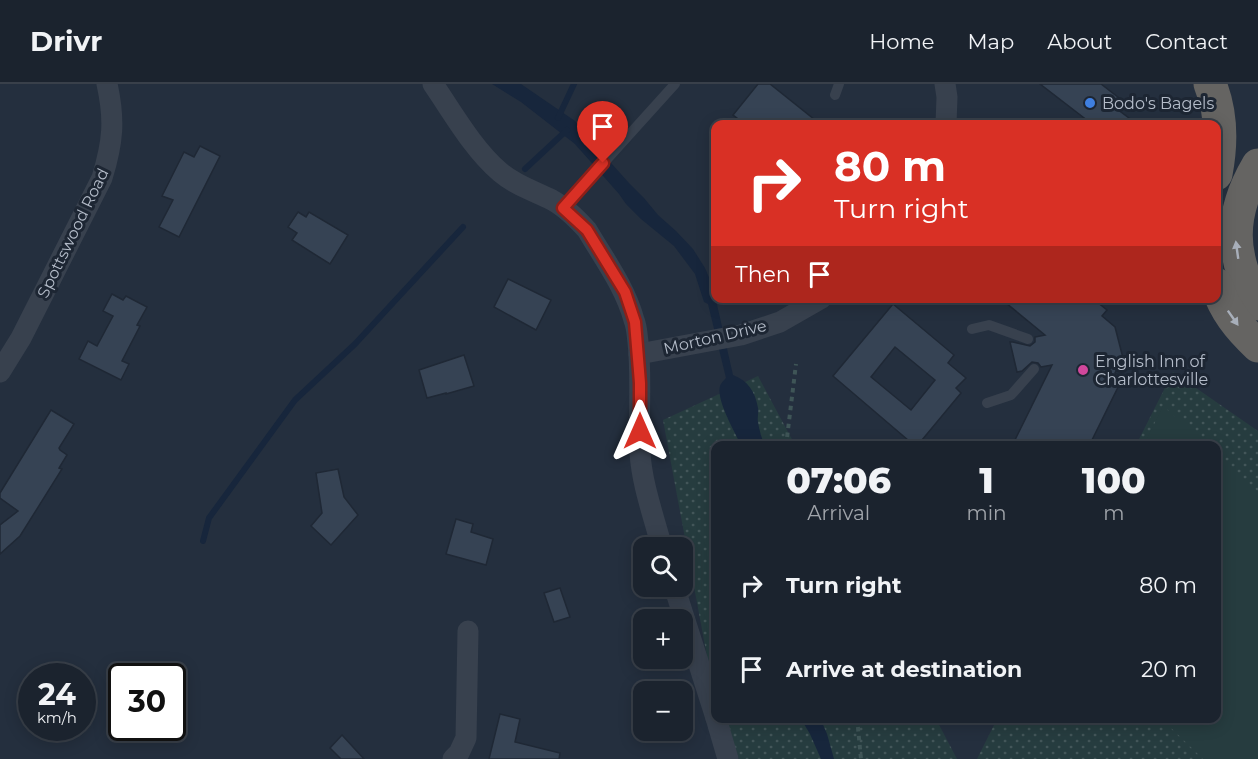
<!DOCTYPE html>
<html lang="en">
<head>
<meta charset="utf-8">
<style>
  :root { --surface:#1b232e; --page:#282f3a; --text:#f1f3f6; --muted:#a0a4aa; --line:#39404a }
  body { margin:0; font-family:Montserrat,sans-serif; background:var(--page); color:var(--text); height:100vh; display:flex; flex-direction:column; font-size:22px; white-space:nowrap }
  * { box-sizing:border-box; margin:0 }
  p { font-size:20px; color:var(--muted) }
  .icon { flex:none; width:33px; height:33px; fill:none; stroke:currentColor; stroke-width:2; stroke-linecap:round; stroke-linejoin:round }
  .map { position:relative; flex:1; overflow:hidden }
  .side { position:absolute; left:711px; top:357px; width:510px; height:282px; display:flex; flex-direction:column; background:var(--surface); border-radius:12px; box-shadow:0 3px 15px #0003,0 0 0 2px var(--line) }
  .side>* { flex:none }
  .top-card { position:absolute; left:711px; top:36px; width:510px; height:183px; border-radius:12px; box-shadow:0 3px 15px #0003,0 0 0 2px var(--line); background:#d93025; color:#fff; overflow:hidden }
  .tools { position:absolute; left:633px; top:453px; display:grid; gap:12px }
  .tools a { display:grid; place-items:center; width:60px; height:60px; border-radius:12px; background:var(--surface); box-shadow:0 3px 15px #0003,0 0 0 2px var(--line); font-size:30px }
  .speed { position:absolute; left:18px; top:579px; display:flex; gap:12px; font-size:30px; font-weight:700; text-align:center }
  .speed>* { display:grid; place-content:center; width:78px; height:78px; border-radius:50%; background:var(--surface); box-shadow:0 3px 15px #0003,0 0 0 2px var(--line); line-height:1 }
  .speed small { font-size:15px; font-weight:400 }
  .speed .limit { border:3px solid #111; border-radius:9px; background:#fff; color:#111 }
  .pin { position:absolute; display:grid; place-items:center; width:51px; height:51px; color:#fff; margin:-62px -26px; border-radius:50% 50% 50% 0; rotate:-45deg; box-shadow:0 0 6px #0007 }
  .pin .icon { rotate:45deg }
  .me { position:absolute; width:66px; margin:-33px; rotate:0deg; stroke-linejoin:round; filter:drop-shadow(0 0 4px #0008) }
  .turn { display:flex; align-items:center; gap:21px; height:126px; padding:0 24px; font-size:27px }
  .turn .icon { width:78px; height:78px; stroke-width:2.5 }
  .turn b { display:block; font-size:42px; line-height:51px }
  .then { display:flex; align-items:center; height:57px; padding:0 24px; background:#0003; gap:12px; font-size:22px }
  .eta { display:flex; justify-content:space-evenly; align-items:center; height:102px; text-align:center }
  .eta b { font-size:36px; font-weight:800; line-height:42px }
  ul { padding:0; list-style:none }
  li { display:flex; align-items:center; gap:18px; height:84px; padding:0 24px }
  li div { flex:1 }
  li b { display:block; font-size:22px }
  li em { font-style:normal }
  header { display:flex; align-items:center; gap:36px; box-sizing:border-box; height:84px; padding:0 30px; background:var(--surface); border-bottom:2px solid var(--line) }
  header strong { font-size:28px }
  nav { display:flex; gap:33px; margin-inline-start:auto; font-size:21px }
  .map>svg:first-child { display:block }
  .park { fill:url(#park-dots) }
  .garden { fill:#263c3f }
  .water { fill:#17263c }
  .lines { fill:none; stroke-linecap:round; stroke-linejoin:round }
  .stream { stroke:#17263c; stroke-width:6 }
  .building { fill:#364354; stroke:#1f2835; stroke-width:1.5; fill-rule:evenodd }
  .path { stroke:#3f5557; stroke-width:4; stroke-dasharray:4.5 4.5; stroke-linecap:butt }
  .service { stroke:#38414e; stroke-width:10 }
  .minor { stroke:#38414e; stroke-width:21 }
  .trunk { stroke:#656462; stroke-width:33 }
  .oneway { fill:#a8afba }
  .route-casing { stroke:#8d1f18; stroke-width:15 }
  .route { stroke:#d93025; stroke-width:10 }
  .shop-dot { fill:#3f7fe0; stroke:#1d2633; stroke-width:2 }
  .hotel-dot { fill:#d1479c; stroke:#1d2633; stroke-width:2 }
  .labels { text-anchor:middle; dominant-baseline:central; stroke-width:6; stroke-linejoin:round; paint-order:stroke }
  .poi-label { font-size:16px; fill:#b4bcc9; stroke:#1d2633; text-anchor:start }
  .street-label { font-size:16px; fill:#b4bcc9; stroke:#1d2633 }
</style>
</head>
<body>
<header>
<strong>Drivr</strong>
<nav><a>Home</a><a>Map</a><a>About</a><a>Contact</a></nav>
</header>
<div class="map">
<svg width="1258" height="675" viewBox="0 0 1258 675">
  <defs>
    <pattern id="park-dots" width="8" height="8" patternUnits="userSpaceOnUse" patternTransform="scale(1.5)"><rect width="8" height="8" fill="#263c3f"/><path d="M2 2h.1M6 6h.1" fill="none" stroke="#435659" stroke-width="1.8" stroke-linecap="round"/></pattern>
  </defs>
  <rect width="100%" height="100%" fill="#242f3e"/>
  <!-- park -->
  <g class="park">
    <polygon points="1173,288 1258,347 1258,675 977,675 997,635 1216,634 1216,362 1136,361"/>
    <polygon points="758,292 795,361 716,362 715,608 711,594 663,336"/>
    <polygon points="725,635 936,635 957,675 739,675"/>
  </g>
  <!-- garden -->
  <g class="garden">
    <polygon points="1163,322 1207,361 1144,361"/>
    <polygon points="1217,370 1258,408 1258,675 1203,675 1162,635 1216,634"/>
  </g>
  <!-- water -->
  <g class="water">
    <path d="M492 0H521L575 37 585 50 629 99 644 114 658 131 676 147 693 165 705 184 713 203 733 291C748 297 755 307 758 324 759 329 757 333 758 338 759 346 762 354 764 361H741C735 348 716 316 720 302 721 299 724 296 726 294L708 220 704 218 695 190 674 162 641 135 626 120 619 110 575 60 521 18Z"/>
    <polygon points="801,635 821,636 827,650 834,675 821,675 810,650"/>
  </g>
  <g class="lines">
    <!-- stream -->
    <g class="stream">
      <polyline points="558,34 574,0"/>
      <polyline points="525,85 567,46"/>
      <polyline points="203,457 209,434 295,316 355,260 463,143"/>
    </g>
  </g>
  <!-- building -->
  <g class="building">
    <polygon points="758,0 770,0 820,40 745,40 733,31"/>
    <polygon points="1040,0 1101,0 1119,14 1113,22 1137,40 1092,40"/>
    <polygon points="200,62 220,72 179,153 159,143 173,116 162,112 184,68 194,73"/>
    <polygon points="298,128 306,133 309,128 348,151 330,180 292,156 297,149 288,143"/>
    <polygon points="508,195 551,216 536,246 494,223"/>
    <polygon points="112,210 123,216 126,212 147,223 137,241 140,242 122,277 129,280 121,296 79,275 88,257 97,262 113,232 103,227"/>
    <polygon points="1000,214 1092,214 1107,226 1102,232 1115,243 1123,274 1115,289 1123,293 1089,362 1012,362 1052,281 1041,283 1038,279 1032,278 1022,287 1017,288 1010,258 1013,258 1030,262 1035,258 1035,253 1045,251"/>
    <path d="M893 220 954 271 948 279 966 294 956 304 961 309 917 362H915L833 292ZM895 263 935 296 911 326 871 293Z"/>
    <polygon points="464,271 474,302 446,310 446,309 427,314 419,286"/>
    <polygon points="51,326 74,340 59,364 60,366 67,371 59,384 62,385 20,452 0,470 0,441 18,427 0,414 0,409"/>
    <polygon points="338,385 344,413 358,431 331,461 311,442 322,429 316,389"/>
    <polygon points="456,435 473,440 471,448 493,455 486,481 446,470"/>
    <polygon points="560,504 570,533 554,538 544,509"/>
    <polygon points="500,630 520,635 515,658 560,669 559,675 489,675"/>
    <polygon points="342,651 364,675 341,675 330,664"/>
  </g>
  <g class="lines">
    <!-- path -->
    <g class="path">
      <polyline points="786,362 796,280"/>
      <polyline points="857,634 861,675"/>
    </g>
    <!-- service -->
    <g class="service">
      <polyline points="835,11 839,0"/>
      <polyline points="563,124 675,0"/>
      <polyline points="972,245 989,241 1028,255"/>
      <polyline points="987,319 1011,311 1034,285"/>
    </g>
    <!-- minor -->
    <g class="minor">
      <path d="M433 0C453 29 473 65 500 88 515 101 534 107 552 116 565 123 577 135 587 146 604 175 625 203 634 236 637 243 637 251 638 258 642 295 638 332 640 369 642 401 654 433 662 464"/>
      <polyline points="945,0 947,13 946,40"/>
      <polyline points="639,270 741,251 780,238 822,214"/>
      <path d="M0 288 21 254 102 94C113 58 115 36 107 0"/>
      <polyline points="674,502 716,634"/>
      <polyline points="716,634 728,675"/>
      <polyline points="453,675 459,669 466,654 468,547"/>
    </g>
    <!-- trunk -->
    <g class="trunk">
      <path d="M1210 0C1222 29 1222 59 1216 90"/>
      <path d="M1258 81C1229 130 1229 172 1258 220"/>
      <path d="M1216 200C1225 227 1238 243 1258 262"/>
    </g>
  </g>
  <!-- one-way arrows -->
  <defs><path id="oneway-solid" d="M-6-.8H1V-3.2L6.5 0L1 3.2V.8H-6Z" transform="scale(1.5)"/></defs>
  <g class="oneway">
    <use href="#oneway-solid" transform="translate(1237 166) rotate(-98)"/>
    <use href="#oneway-solid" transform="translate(1233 234) rotate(55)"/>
  </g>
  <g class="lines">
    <defs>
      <polyline id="route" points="603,79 563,124 587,146 625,208 635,238 640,299 640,347"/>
    </defs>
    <!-- route casing -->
    <use href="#route" class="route-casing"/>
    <!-- route -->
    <use href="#route" class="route"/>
  </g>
  <!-- markers -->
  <circle class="shop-dot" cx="1090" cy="19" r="6"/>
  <circle class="hotel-dot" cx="1083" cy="286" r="6"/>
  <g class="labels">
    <!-- poi labels -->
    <g class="poi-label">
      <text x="1102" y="19">Bodo's Bagels</text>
      <text x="1095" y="277">English Inn of<tspan x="1095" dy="18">Charlottesville</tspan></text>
    </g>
    <!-- street labels -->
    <g class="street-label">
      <text transform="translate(73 149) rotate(-64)">Spottswood Road</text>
      <text transform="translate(715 253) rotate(-13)">Morton Drive</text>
    </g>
  </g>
</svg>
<div class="tools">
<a><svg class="icon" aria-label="search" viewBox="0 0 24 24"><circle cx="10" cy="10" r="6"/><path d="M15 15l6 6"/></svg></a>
<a>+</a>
<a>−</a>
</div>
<div class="speed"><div>24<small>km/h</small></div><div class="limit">30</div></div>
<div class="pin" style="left:603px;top:79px;background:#d93025"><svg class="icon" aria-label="arrive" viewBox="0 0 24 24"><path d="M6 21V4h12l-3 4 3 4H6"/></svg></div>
<svg class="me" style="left:640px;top:347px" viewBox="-20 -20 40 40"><path d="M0-17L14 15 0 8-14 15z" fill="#d93025" stroke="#fff" stroke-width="4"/></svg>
<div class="top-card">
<div class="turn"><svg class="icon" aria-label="right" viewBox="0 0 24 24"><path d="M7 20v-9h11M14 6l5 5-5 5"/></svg><div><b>80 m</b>Turn right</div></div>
<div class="then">Then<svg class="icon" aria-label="arrive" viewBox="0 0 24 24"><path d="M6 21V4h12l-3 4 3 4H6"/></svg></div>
</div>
<section class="side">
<div class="eta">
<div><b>07:06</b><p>Arrival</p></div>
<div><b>1</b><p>min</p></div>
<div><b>100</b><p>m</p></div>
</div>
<ul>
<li><svg class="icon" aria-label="right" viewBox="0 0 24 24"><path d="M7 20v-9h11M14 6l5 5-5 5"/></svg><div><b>Turn right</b></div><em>80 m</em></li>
<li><svg class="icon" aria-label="arrive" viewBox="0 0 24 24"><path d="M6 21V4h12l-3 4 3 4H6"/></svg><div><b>Arrive at destination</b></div><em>20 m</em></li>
</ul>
</section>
</div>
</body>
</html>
